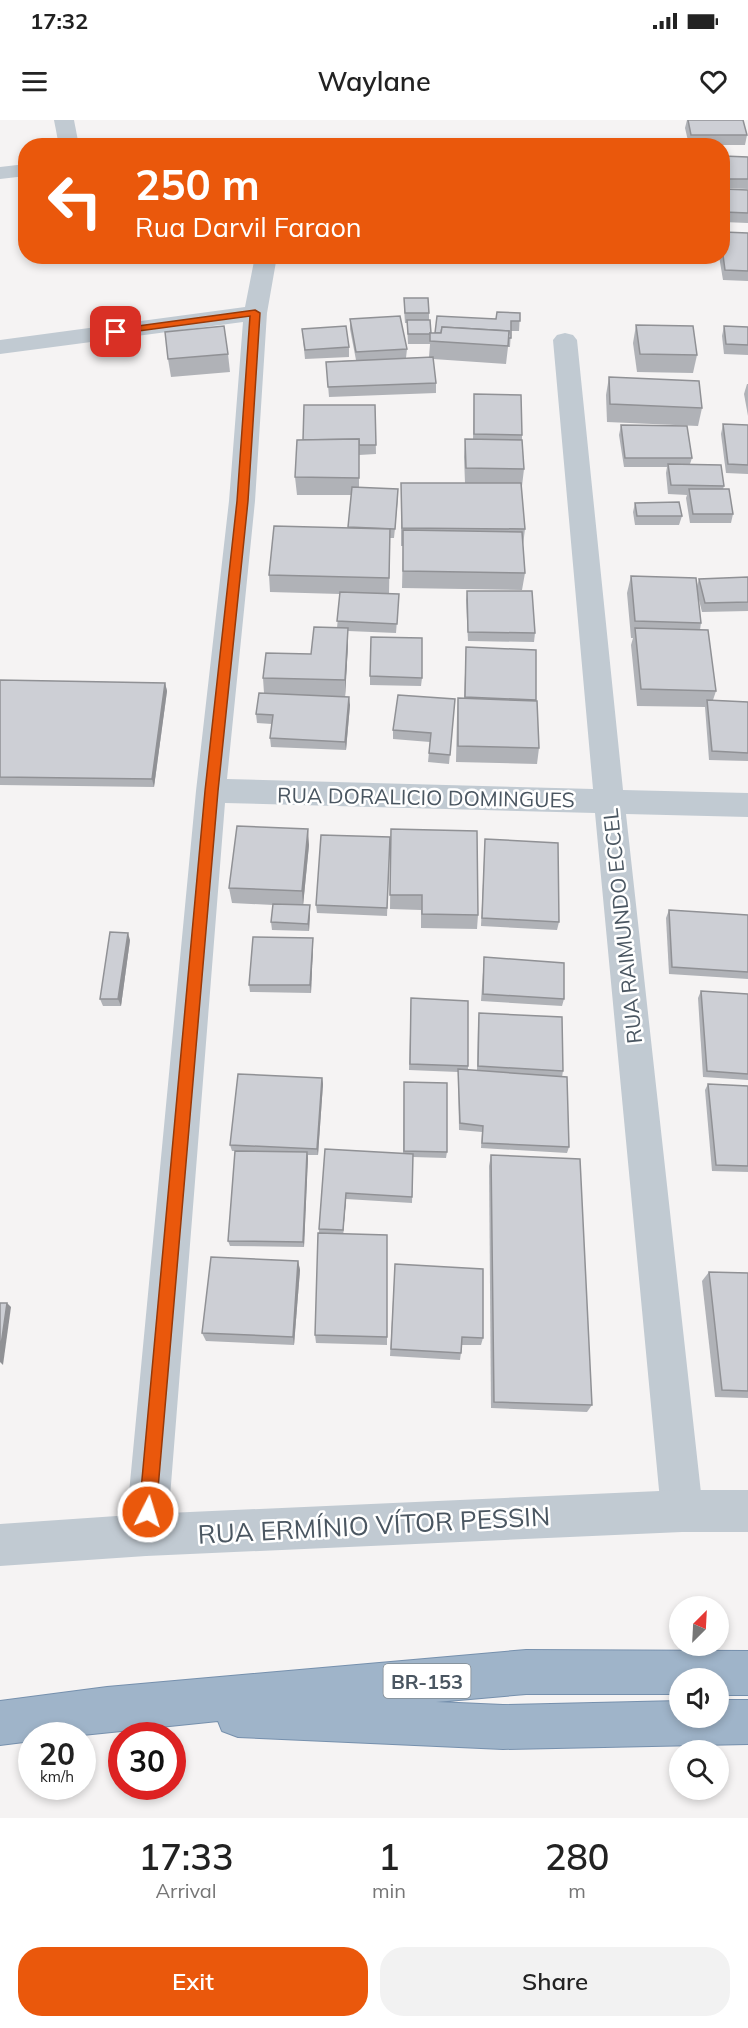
<!DOCTYPE html>
<html lang="en">
<head>
<meta charset="utf-8">
<style>
  :root { --surface:#fff; --page:#f2f2f2; --text:#222; --muted:#767676; --accent:#ea580c }
  body { margin:0; font-family:Mulish,sans-serif; background:var(--page); color:var(--text); height:100vh; display:flex; flex-direction:column; font-size:22px; white-space:nowrap }
  * { box-sizing:border-box; margin:0 }
  p { font-size:20px; color:var(--muted) }
  .icon { flex:none; width:33px; height:33px; fill:none; stroke:currentColor; stroke-width:2; stroke-linecap:round; stroke-linejoin:round }
  .map { position:relative; height:1698px; overflow:hidden }
  .sheet { display:flex; flex-direction:column; background:var(--surface); flex:1 }
  .sheet>* { flex:none }
  .guide { position:absolute; left:18px; top:18px; width:712px; height:126px; border-radius:24px; box-shadow:0 3px 9px #0003; background:#ea580c; color:#fff; overflow:hidden }
  .needle { width:39px; rotate:24deg }
  .tools { position:absolute; left:669px; top:1476px; display:grid; gap:12px }
  .tools a { display:grid; place-items:center; width:60px; height:60px; border-radius:50%; background:var(--surface); box-shadow:0 3px 9px #0003; font-size:30px }
  .speed { position:absolute; left:18px; top:1602px; display:flex; gap:12px; font-size:30px; font-weight:700; text-align:center }
  .speed>* { display:grid; place-content:center; width:78px; height:78px; border-radius:50%; background:var(--surface); box-shadow:0 3px 9px #0003; line-height:1 }
  .speed small { font-size:15px; font-weight:400 }
  .speed .limit { border:9px solid #d22; background:#fff; color:#111 }
  .pin { position:absolute; display:grid; place-items:center; width:51px; height:51px; color:#fff; margin:-26px; border-radius:12px; box-shadow:0 3px 9px #0006 }
  .me { position:absolute; width:66px; margin:-33px; rotate:5deg; stroke-linejoin:round; filter:drop-shadow(0 0 4px #0008) }
  .turn { display:flex; align-items:center; gap:21px; height:126px; padding:0 18px; font-size:27px }
  .turn .icon { width:78px; height:78px; stroke-width:2.5 }
  .turn b { display:block; font-size:42px; line-height:51px }
  .eta { display:flex; justify-content:space-evenly; align-items:center; height:102px; text-align:center }
  .eta b { font-size:36px; font-weight:600; line-height:42px }
  .action { display:flex; gap:12px; margin-top:auto; padding:12px 18px }
  .action a { flex:1; height:69px; border-radius:24px; background:var(--accent); color:#fff; font-size:24px; font-weight:600; line-height:69px; text-align:center }
  .action a+a { background:var(--page); color:var(--text) }
  .status { display:flex; justify-content:space-between; align-items:center; height:42px; padding:0 30px; background:var(--surface); direction:ltr }
  .status svg { height:16px; fill:currentColor }
  header { display:flex; justify-content:space-between; align-items:center; height:78px; padding:0 18px; background:var(--surface); font-size:27px; font-weight:600 }
  .map>svg:first-child { display:block }
  .lines { fill:none; stroke-linecap:round; stroke-linejoin:round }
  .trunk-casing { stroke:#7690ad; stroke-width:2 }
  .minor { fill:#c1cad2; fill-rule:evenodd }
  .tertiary { fill:#c1cad2; fill-rule:evenodd }
  .trunk { fill:#9fb4c9; fill-rule:evenodd }
  .wall { fill:#b0b2b7 }
  .shaded-wall { fill:#909195 }
  .building { fill:#cdcfd5; stroke:#909195; stroke-width:1.5 }
  .route { fill:#ea580c; stroke:#983908; stroke-width:1.5 }
  .labels { text-anchor:middle; dominant-baseline:central; stroke-width:5; stroke-linejoin:round; paint-order:stroke }
  .shield { fill:#fff; stroke:#808990; stroke-width:1.5 }
  .shield-label { font-size:20px; font-weight:bold; fill:#4a5661 }
  .street-label { font-size:21px; fill:#4a5661; stroke:#fff }
  .near-street-label { font-size:26px; fill:#4a5661; stroke:#fff }
</style>
</head>
<body>
<div class="status"><b>17:32</b><svg viewBox="0 0 49 12"><path d="M0 12V9h3v3zM5 12V6h3v6zM10 12V3h3v9zM15 12V0h3v12zM26 1h20v11H26zM47 4h2v5h-2z"/></svg></div>
<header><svg class="icon" aria-label="menu" viewBox="0 0 24 24"><path d="M4 6h16M4 12h16M4 18h16"/></svg>Waylane<svg class="icon" aria-label="heart" viewBox="0 0 24 24"><path d="M12 20l-8-8c-3-5 5-10 8-4 3-6 11-1 8 4z"/></svg></header>
<div class="map">
<svg width="748" height="1698" viewBox="0 0 748 1698">
  <rect width="100%" height="100%" fill="#f5f3f3"/>
  <g class="lines">
    <defs>
      <polygon id="trunk" points="526,1530 748,1531 748,1575 718,1575 718,1558 680,1558 680,1574 526,1574 436,1582 503,1585 680,1581 680,1598 718,1598 718,1580 748,1580 748,1624 503,1629 238,1617 222,1611 218,1601 73,1616 32,1616 32,1621 0,1625 0,1581 107,1567"/>
    </defs>
    <!-- trunk casing -->
    <use href="#trunk" class="trunk-casing"/>
    <!-- minor -->
    <g class="minor">
      <polygon points="54,0 74,0 79,26 59,26"/>
      <polygon points="26,44 26,56 0,59 0,47"/>
      <polygon points="255,136 277,136 267,193 255,381 227,659 593,669 553,220 557,215 565,213 573,215 577,220 623,670 748,673 748,697 626,694 703,1391 697,1406 682,1412 667,1406 661,1391 595,693 225,683 167,1415 161,1430 146,1436 131,1430 125,1415 196,671 229,381 243,202 0,234 0,220 245,187"/>
    </g>
    <!-- tertiary -->
    <polygon class="tertiary" points="682,1370 748,1370 748,1412 682,1412 146,1436 0,1446 0,1404 146,1394"/>
    <!-- trunk -->
    <use href="#trunk" class="trunk"/>
  </g>
  <!-- wall -->
  <g class="wall">
    <polygon points="687,0 743,0 747,15 745,25 689,25 685,8"/>
    <polygon points="723,36 748,37 748,69 723,68"/>
    <polygon points="723,69 748,70 748,103 723,102"/>
    <polygon points="748,113 748,161 723,160 719,136 723,136"/>
    <polygon points="404,178 429,193 429,200 431,213 435,213 520,193 519,211 511,211 510,227 508,227 506,244 433,239 436,263 436,273 329,277 326,242 356,240 350,209 350,199 407,229 406,238 429,237 430,224 408,224 407,203 405,203 404,188"/>
    <polygon points="636,205 697,235 693,253 637,252 633,223"/>
    <polygon points="724,206 748,207 748,235 724,234 722,216"/>
    <polygon points="302,209 349,227 349,237 305,239"/>
    <polygon points="228,234 230,252 171,257 168,239"/>
    <polygon points="609,257 702,288 698,306 607,302 606,275"/>
    <polygon points="747,264 748,264 748,296 744,274"/>
    <polygon points="474,274 522,315 522,320 524,349 522,366 521,366 525,409 523,425 525,453 522,470 402,468 403,426 401,426 401,363 465,363 464,337 465,319 473,319"/>
    <polygon points="375,285 376,334 359,335 359,368 398,379 394,418 390,418 389,474 399,474 396,513 348,511 348,525 345,577 350,585 346,630 271,627 270,618 272,604 257,603 256,594 264,573 263,558 311,534 337,508 340,474 270,472 269,455 348,408 351,375 297,375 295,357 303,320"/>
    <polygon points="723,304 748,305 748,354 726,353 721,314"/>
    <polygon points="621,305 692,338 690,344 724,366 723,369 733,394 731,403 690,403 686,378 687,375 668,374 666,353 667,347 624,347 619,315"/>
    <polygon points="635,383 682,396 679,405 635,405 633,392"/>
    <polygon points="631,456 697,466 699,459 748,457 748,491 702,492 698,476 701,503 700,510 716,571 713,580 748,582 748,641 709,640 705,587 637,586 631,525 633,518 631,518 627,473"/>
    <polygon points="467,471 535,513 534,522 468,521 466,480"/>
    <polygon points="466,527 536,530 536,581 539,628 537,644 456,642 457,595 458,578 464,579"/>
    <polygon points="370,556 422,558 421,566 370,565"/>
    <polygon points="0,560 165,563 167,571 154,667 0,665"/>
    <polygon points="455,579 449,644 428,642 430,622 393,619 393,610"/>
    <polygon points="391,709 478,795 477,809 421,808 421,790 390,789"/>
    <polygon points="390,717 387,796 317,793 316,785"/>
    <polygon points="485,719 559,802 557,810 481,806"/>
    <polygon points="309,725 303,785 310,793 309,811 272,810 271,802 273,785 232,783 229,768"/>
    <polygon points="669,790 748,795 748,859 669,854 666,798"/>
    <polygon points="130,820 121,886 103,886 100,879"/>
    <polygon points="313,826 311,873 250,872 249,865"/>
    <polygon points="484,837 564,879 562,886 481,881"/>
    <polygon points="701,871 748,874 748,960 703,957 698,878"/>
    <polygon points="411,878 468,946 468,950 477,950 478,900 479,893 563,951 562,957 569,1027 567,1033 481,1028 482,1012 459,1010 458,952 409,950"/>
    <polygon points="322,958 323,964 318,1035 308,1035 304,1127 230,1126 228,1121 235,1031 232,1031 230,1025"/>
    <polygon points="404,962 447,1032 446,1038 413,1037 412,1083 346,1079 343,1114 387,1115 387,1225 316,1223 315,1215 319,1109 325,1029 403,1034"/>
    <polygon points="708,964 748,966 748,1052 712,1051 705,970"/>
    <polygon points="491,1035 592,1285 587,1292 491,1288 489,1046"/>
    <polygon points="298,1141 300,1150 294,1225 206,1221 202,1213"/>
    <polygon points="395,1144 483,1218 481,1225 462,1225 461,1233 460,1240 390,1236"/>
    <polygon points="709,1152 748,1153 748,1278 715,1277 702,1161"/>
  </g>
  <!-- shaded-wall -->
  <g class="shaded-wall">
    <polygon points="348,508 348,525 345,577 345,560"/>
    <polygon points="165,563 167,571 154,667 152,659"/>
    <polygon points="349,577 350,585 346,630 345,622"/>
    <polygon points="308,709 309,725 303,786 302,771"/>
    <polygon points="310,785 310,793 309,811 308,804"/>
    <polygon points="128,813 130,820 121,886 118,879"/>
    <polygon points="313,818 313,826 311,873 310,865"/>
    <polygon points="322,958 323,964 318,1035 317,1029"/>
    <polygon points="307,1032 308,1038 304,1127 303,1122"/>
    <polygon points="346,1073 346,1079 343,1115 343,1110"/>
    <polygon points="298,1141 300,1150 294,1225 293,1217"/>
    <polygon points="7,1183 11,1187 3,1245 0,1242 0,1232"/>
  </g>
  <!-- building -->
  <g class="building">
    <polygon points="688,0 743,0 747,15 691,15"/>
    <polygon points="723,36 748,37 748,59 723,59"/>
    <polygon points="723,69 748,70 748,93 724,92"/>
    <polygon points="723,112 748,113 748,151 725,150 723,135"/>
    <polygon points="404,178 428,178 429,193 405,193"/>
    <polygon points="497,192 520,193 520,201 511,201 511,218 508,218 509,211 442,207 441,213 435,213 437,196 496,199"/>
    <polygon points="400,196 407,229 356,232 350,199"/>
    <polygon points="407,200 430,200 431,213 430,213 430,214 408,214"/>
    <polygon points="636,205 693,206 697,235 640,234"/>
    <polygon points="224,206 228,234 168,239 165,212"/>
    <polygon points="346,206 349,227 305,230 302,209"/>
    <polygon points="724,206 748,207 748,225 726,224"/>
    <polygon points="442,207 509,211 508,226 430,221 430,213 441,213"/>
    <polygon points="433,237 436,263 328,267 326,242"/>
    <polygon points="609,257 699,261 702,288 610,284"/>
    <polygon points="474,274 521,275 522,315 474,314"/>
    <polygon points="304,285 375,285 376,325 359,325 359,319 303,320"/>
    <polygon points="723,304 748,305 748,345 728,344"/>
    <polygon points="621,305 687,306 692,338 625,338"/>
    <polygon points="359,319 359,358 295,357 297,320"/>
    <polygon points="465,319 522,320 524,349 466,348"/>
    <polygon points="668,344 721,345 724,366 671,365"/>
    <polygon points="401,363 521,363 525,409 402,408"/>
    <polygon points="352,367 398,369 395,409 348,407"/>
    <polygon points="689,369 729,369 733,394 693,394"/>
    <polygon points="679,382 682,396 637,396 635,383"/>
    <polygon points="274,406 390,409 389,458 269,455"/>
    <polygon points="403,410 522,412 525,453 403,451"/>
    <polygon points="631,456 696,458 701,503 635,501"/>
    <polygon points="748,457 748,482 705,483 699,459"/>
    <polygon points="467,471 532,471 535,513 468,512"/>
    <polygon points="340,472 399,474 397,504 337,501"/>
    <polygon points="314,507 348,508 345,560 263,558 266,533 311,534"/>
    <polygon points="635,508 708,510 716,571 641,569"/>
    <polygon points="371,517 422,518 422,558 370,556"/>
    <polygon points="466,527 536,530 536,580 465,577"/>
    <polygon points="0,560 165,563 152,659 0,657"/>
    <polygon points="259,573 349,577 345,622 270,618 273,595 256,594"/>
    <polygon points="398,575 455,579 450,635 429,633 431,613 393,610"/>
    <polygon points="458,578 537,581 539,628 458,626"/>
    <polygon points="707,580 748,582 748,633 712,631"/>
    <polygon points="237,706 308,709 302,771 229,768"/>
    <polygon points="391,709 477,711 478,795 422,794 422,775 390,775"/>
    <polygon points="321,715 390,717 387,788 316,785"/>
    <polygon points="485,719 558,723 559,802 482,798"/>
    <polygon points="273,784 310,785 308,804 271,802"/>
    <polygon points="669,790 748,795 748,852 672,847"/>
    <polygon points="110,812 128,813 118,879 100,879"/>
    <polygon points="253,817 313,818 310,865 249,865"/>
    <polygon points="484,837 564,843 564,879 483,874"/>
    <polygon points="701,871 748,874 748,954 707,951"/>
    <polygon points="411,878 468,881 468,946 410,944"/>
    <polygon points="479,893 562,897 563,951 478,946"/>
    <polygon points="458,949 567,957 569,1027 482,1023 483,1006 460,1003"/>
    <polygon points="238,954 322,958 317,1029 230,1025"/>
    <polygon points="404,962 447,963 447,1032 404,1031"/>
    <polygon points="708,964 748,966 748,1046 716,1045"/>
    <polygon points="325,1029 413,1034 412,1077 346,1073 343,1110 319,1109"/>
    <polygon points="235,1031 307,1032 303,1122 228,1121"/>
    <polygon points="491,1035 580,1039 592,1285 494,1282"/>
    <polygon points="318,1113 387,1115 387,1217 315,1215"/>
    <polygon points="211,1137 298,1141 293,1217 202,1213"/>
    <polygon points="395,1144 483,1149 483,1218 462,1217 461,1233 391,1229"/>
    <polygon points="709,1152 748,1153 748,1271 722,1270"/>
    <polygon points="0,1183 7,1183 0,1232"/>
  </g>
  <!-- route -->
  <polygon class="route" points="255,190 260,193 248,381 218,671 156,1392 154,1398 148,1400 142,1398 139,1392 205,671 237,381 250,196 116,214 111,212 116,209"/>
  <g class="labels">
    <!-- shield labels -->
    <rect class="shield" x="383.5" y="1544" width="87" height="34" rx="4.5"/>
    <g class="shield-label">
      <text x="427" y="1561">BR-153</text>
    </g>
    <!-- street labels -->
    <g class="street-label">
      <text transform="translate(426 677) rotate(1)">RUA DORALICIO DOMINGUES</text>
      <text transform="translate(622 806) rotate(-96)">RUA RAIMUNDO ECCEL</text>
    </g>
    <!-- near-street labels -->
    <g class="near-street-label">
      <text transform="translate(374 1405) rotate(-3)">RUA ERMÍNIO VÍTOR PESSIN</text>
    </g>
  </g>
</svg>
<div class="tools">
<a><svg class="needle" viewBox="-14 -14 28 28"><path d="M0-13l5 13h-10z" fill="#e53935"/><path d="M0 13l5-13h-10z" fill="#767676"/></svg></a>
<a><svg class="icon" aria-label="sound" viewBox="0 0 24 24"><path d="M4 9h4l5-4v14l-5-4H4zM17 9q2 3 0 6"/></svg></a>
<a><svg class="icon" aria-label="search" viewBox="0 0 24 24"><circle cx="10" cy="10" r="6"/><path d="M15 15l6 6"/></svg></a>
</div>
<div class="speed"><div>20<small>km/h</small></div><div class="limit">30</div></div>
<div class="pin" style="left:116px;top:212px;background:#d93025"><svg class="icon" aria-label="arrive" viewBox="0 0 24 24"><path d="M6 21V4h12l-3 4 3 4H6"/></svg></div>
<svg class="me" style="left:148px;top:1392px" viewBox="-20 -20 40 40"><circle r="17" fill="#ea580c" stroke="#fff" stroke-width="3"/><path d="M0-11L8 9 0 5-8 9z" fill="#fff"/></svg>
<div class="guide">
<div class="turn"><svg class="icon" aria-label="left" viewBox="0 0 24 24"><path d="M17 20v-9H6M10 6l-5 5 5 5"/></svg><div><b>250 m</b>Rua Darvil Faraon</div></div>
</div>
</div>
<section class="sheet">
<div class="eta">
<div><b>17:33</b><p>Arrival</p></div>
<div><b>1</b><p>min</p></div>
<div><b>280</b><p>m</p></div>
</div>
<div class="action"><a>Exit</a><a>Share</a></div>
</section>
</body>
</html>
